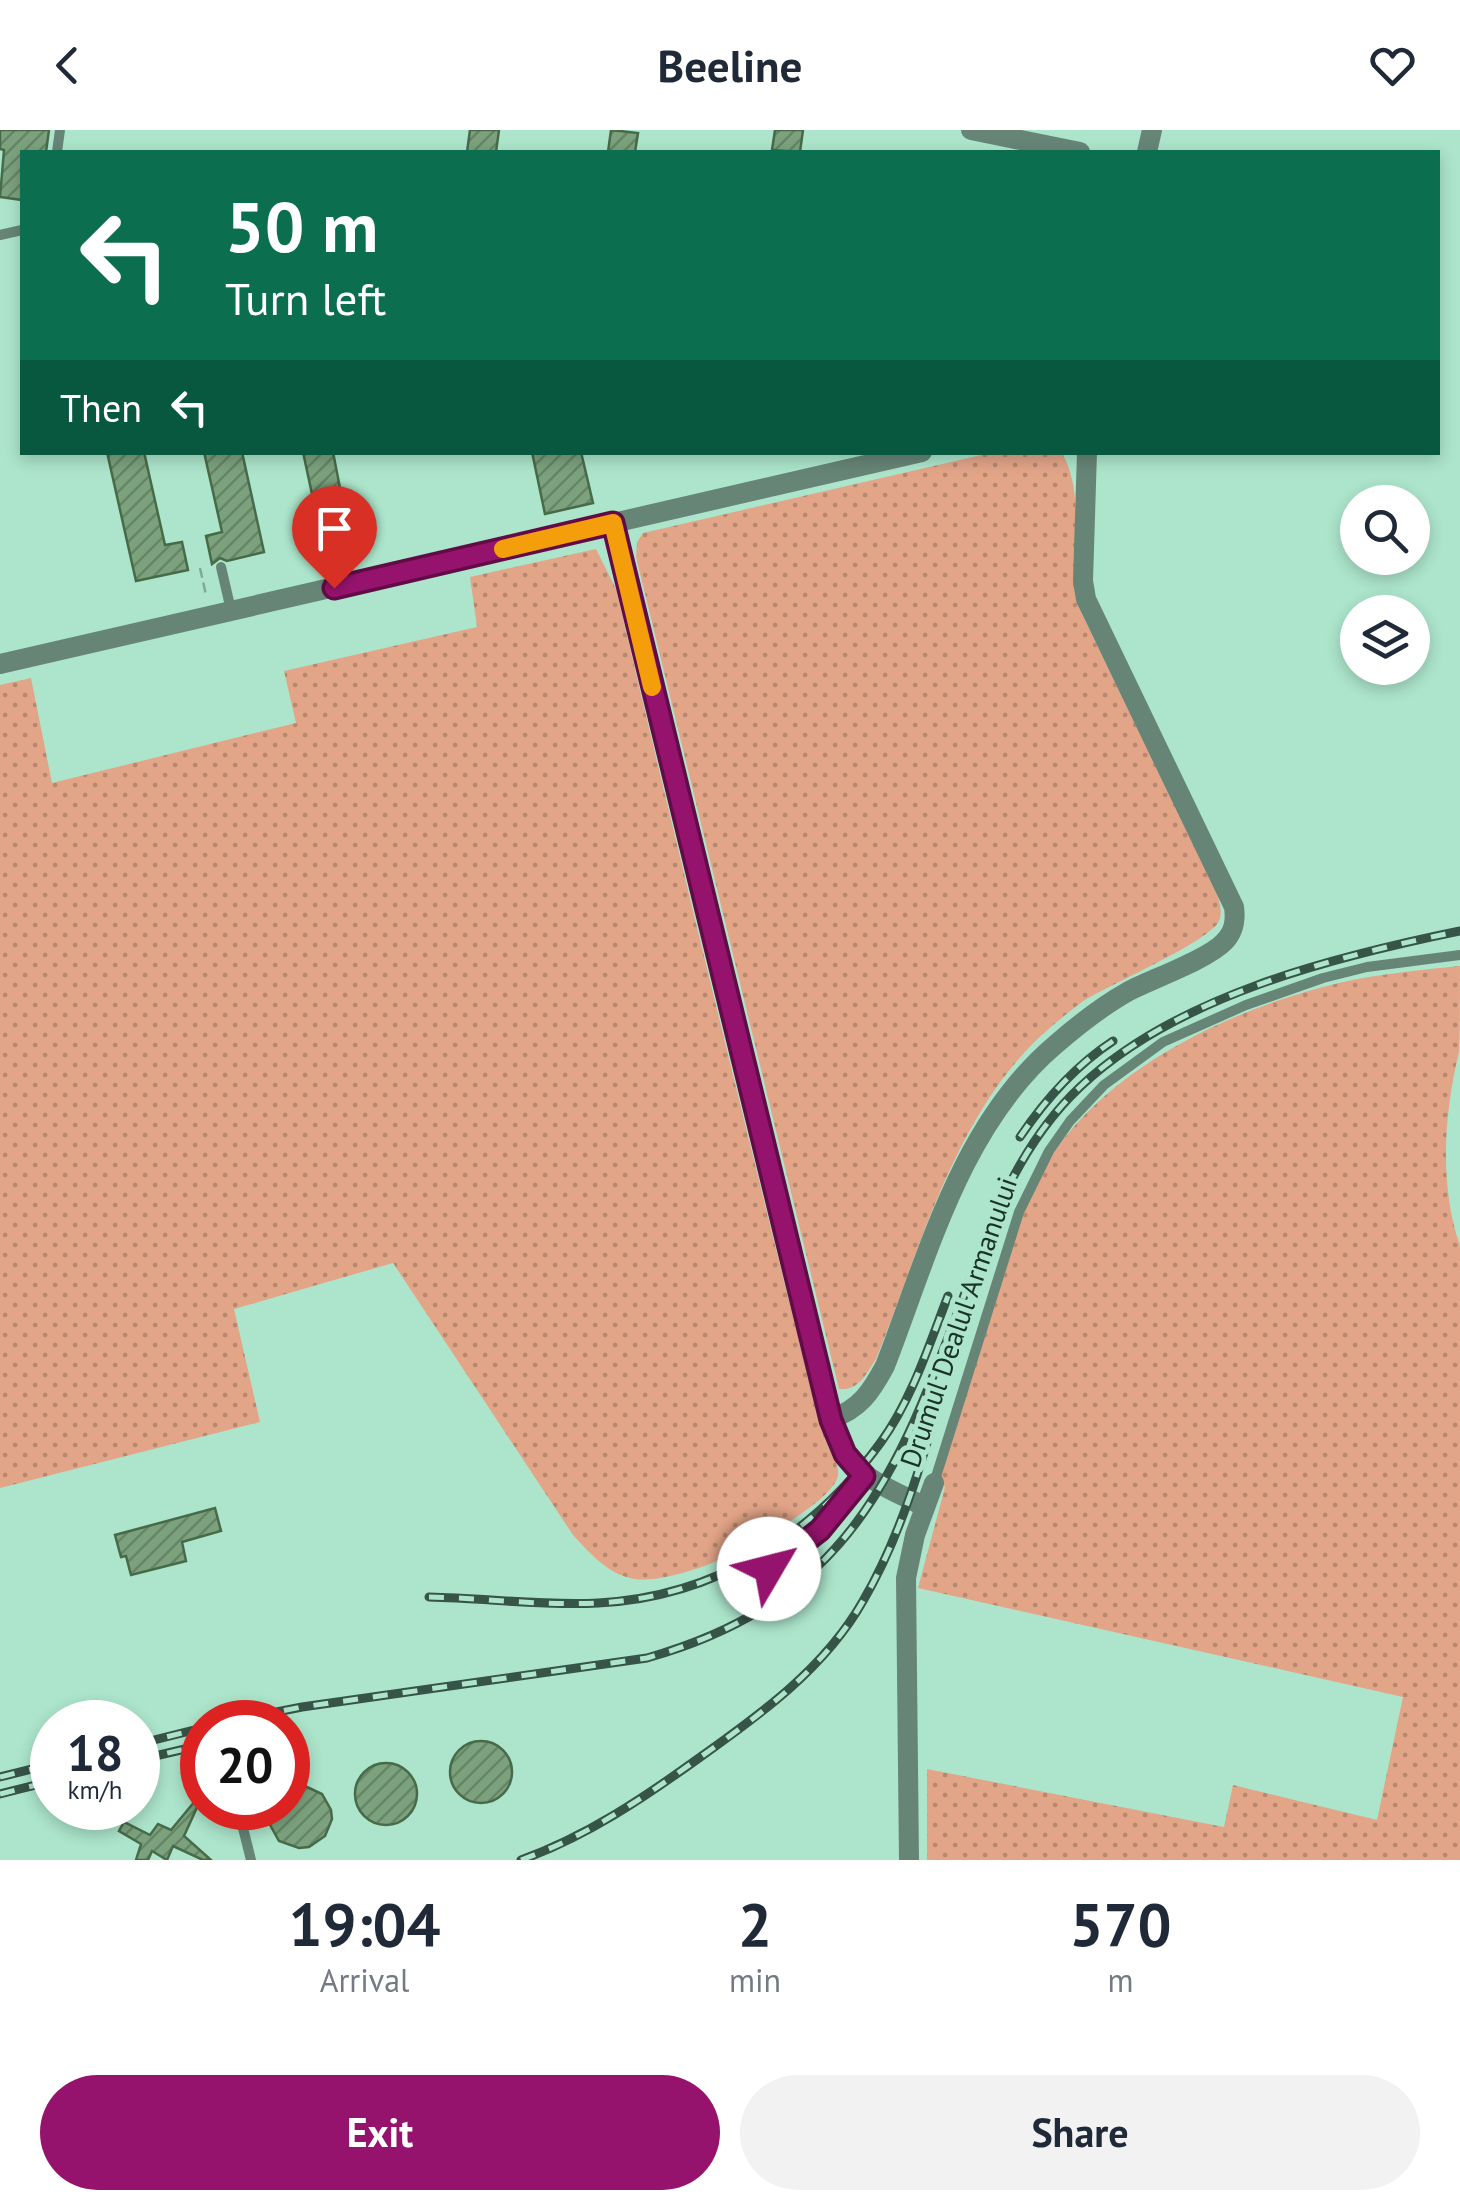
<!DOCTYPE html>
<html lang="en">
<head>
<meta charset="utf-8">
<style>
  :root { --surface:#fff; --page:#f2f2f3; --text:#1f2937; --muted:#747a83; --accent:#95136c }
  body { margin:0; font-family:"PT Sans",sans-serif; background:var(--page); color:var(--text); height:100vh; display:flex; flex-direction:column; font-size:38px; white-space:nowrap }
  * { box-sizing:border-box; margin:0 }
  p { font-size:32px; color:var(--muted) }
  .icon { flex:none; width:55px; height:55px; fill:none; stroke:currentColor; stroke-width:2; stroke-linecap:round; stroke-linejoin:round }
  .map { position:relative; height:1730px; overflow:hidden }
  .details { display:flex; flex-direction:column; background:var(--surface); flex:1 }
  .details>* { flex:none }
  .guide { position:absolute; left:20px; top:20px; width:1420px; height:305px; border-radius:0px; box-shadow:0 5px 15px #0003; background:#0b6e4f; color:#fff; overflow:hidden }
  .tools { position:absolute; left:1340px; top:355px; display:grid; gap:20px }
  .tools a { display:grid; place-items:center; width:90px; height:90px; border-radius:50%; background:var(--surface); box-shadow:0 5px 15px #0003; font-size:50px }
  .speed { position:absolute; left:30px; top:1570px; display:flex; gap:20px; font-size:50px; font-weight:700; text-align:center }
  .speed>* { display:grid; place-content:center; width:130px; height:130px; border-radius:50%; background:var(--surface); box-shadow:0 5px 15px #0003; line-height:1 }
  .speed small { font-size:25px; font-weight:400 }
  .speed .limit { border:15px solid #d22; background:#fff; color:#111 }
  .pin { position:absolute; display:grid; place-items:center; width:85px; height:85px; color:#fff; margin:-102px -42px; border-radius:50% 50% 50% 0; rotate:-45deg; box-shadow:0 0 10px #0007 }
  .pin .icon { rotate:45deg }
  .me { position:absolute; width:110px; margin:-55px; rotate:53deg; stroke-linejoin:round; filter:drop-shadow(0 0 8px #0008) }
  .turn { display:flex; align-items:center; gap:35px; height:210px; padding:0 40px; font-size:45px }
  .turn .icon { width:130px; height:130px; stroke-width:2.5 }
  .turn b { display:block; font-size:70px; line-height:85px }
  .then { display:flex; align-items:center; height:95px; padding:0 40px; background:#0003; gap:20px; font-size:38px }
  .eta { display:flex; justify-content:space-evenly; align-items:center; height:170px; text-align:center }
  .eta b { font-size:60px; font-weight:700; line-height:70px }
  .action { display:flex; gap:20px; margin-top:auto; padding:20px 40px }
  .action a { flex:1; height:115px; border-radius:60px; background:var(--accent); color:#fff; font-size:40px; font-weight:700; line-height:115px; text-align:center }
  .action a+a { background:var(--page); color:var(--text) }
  header { display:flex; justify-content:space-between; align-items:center; height:130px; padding:0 40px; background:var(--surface); font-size:45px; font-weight:700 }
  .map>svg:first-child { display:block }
  .grass { fill:url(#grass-dots) }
  .building { fill:url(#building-hatch); stroke:#476b48; stroke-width:2.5 }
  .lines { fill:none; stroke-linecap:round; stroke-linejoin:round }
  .path { stroke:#7dab96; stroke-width:2.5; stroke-dasharray:10 5; stroke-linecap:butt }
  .lane { stroke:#668577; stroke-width:10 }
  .street { stroke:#668577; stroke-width:20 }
  .rail-casing { stroke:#365447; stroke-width:9 }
  .rail { stroke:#ace5cb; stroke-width:5; stroke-dasharray:15; stroke-linecap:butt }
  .route-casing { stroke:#610c46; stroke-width:25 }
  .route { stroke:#95136c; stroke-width:18 }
  .slow { stroke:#f59e0b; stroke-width:18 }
  .labels { text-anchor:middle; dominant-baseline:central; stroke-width:10; stroke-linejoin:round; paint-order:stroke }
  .street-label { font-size:28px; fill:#1b3228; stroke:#ace5cb }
</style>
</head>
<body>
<header><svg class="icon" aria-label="back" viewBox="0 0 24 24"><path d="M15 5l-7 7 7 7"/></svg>Beeline<svg class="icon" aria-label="heart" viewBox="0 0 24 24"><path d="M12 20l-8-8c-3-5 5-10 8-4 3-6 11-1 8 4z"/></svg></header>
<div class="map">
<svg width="1460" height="1730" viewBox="0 0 1460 1730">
  <defs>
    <pattern id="grass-dots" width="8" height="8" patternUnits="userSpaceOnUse" patternTransform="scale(2.5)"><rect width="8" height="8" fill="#e3a588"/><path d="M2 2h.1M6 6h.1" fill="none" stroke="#b7876f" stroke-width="1.8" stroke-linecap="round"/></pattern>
    <pattern id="building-hatch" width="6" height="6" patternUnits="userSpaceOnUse" patternTransform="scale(2.5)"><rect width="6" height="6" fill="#7ca27d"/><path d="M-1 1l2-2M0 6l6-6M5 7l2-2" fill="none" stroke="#658566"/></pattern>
  </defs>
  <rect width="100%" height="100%" fill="#ace5cb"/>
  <!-- grass -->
  <g class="grass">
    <path d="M990 323H1062C1088 368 1067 433 1082 484L1214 754C1217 766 1224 779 1219 791 1209 812 1108 855 1082 872 1072 879 1062 888 1052 896 955 978 922 1116 876 1229 866 1244 859 1261 839 1259L636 427 637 412 643 403Z"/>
    <path d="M596 419 616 459C672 696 729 931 788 1167 801 1215 811 1266 827 1313 830 1324 842 1337 837 1349 825 1378 729 1428 699 1438 635 1458 618 1455 573 1405L393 1133 234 1179 260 1292 0 1358V555L31 548 52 653 296 593 284 541 477 497 470 447Z"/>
    <path d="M1460 836C1460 862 1460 897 1459 922 1444 984 1439 1054 1460 1116V1730H927V1639L1224 1697 1233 1655 1377 1690 1403 1567 918 1458 945 1357 939 1350C959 1287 979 1224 999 1161 1012 1118 1024 1071 1047 1033 1106 937 1233 878 1339 853 1378 844 1420 840 1460 836Z"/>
  </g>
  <!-- building -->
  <g class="building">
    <polygon points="0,0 49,0 46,22 22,22 22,70 0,67 4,20 0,19"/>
    <polygon points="470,0 499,0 496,22 467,22"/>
    <polygon points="611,0 638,3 635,22 608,22"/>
    <polygon points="775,0 803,0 800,22 772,20"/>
    <polygon points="107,322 144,322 165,415 182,412 188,440 136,451"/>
    <polygon points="204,322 242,322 264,422 227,431 220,428 212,434 206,406 222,402"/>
    <polygon points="303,322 333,322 340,358 312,364"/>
    <polygon points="532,322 581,322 593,373 545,384"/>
    <polygon points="215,1378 221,1401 182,1412 186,1431 131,1445 126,1426 121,1427 115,1405"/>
    <circle cx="481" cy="1642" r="31"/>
    <circle cx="386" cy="1664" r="31"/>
    <polygon points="296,1655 305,1656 322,1664 331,1680 332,1689 325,1706 309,1717 299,1718 279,1711 269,1693 269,1678 288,1678 288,1658"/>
    <polygon points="195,1671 199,1673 184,1706 211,1730 203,1730 173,1716 167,1730 152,1721 148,1730 136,1730 141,1714 119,1701 124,1692 150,1705 158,1694 171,1700"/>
  </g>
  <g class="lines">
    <!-- path -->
    <polyline class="path" points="200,438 206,465"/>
    <!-- lane -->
    <g class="lane">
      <polyline points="57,22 60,0"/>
      <polyline points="0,105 22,100"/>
      <polyline points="221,437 231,480"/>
      <polyline points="934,1353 1019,1082 1049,1021 1070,991 1104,955 1163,912 1246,875 1323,848 1367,837 1460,825"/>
      <polyline points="769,1439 820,1400 864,1346"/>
      <polyline points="238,1678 251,1730"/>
    </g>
    <!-- street -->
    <g class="street">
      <polyline points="971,0 1080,22"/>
      <polyline points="1147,22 1152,0"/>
      <path d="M613 393 831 1289C850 1347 875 1351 925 1377"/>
      <polyline points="0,534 922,322"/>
      <path d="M831 1289C860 1279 871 1262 885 1236 928 1125 961 995 1055 915 1078 895 1102 876 1129 861 1152 849 1208 829 1224 812 1234 802 1236 791 1234 777L1086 469 1083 451 1087 322"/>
      <polyline points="909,1730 906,1448 915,1405 934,1353"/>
    </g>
    <defs>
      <g id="rail">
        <path d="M1020 1007C1045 970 1075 936 1113 911"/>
        <path d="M429 1467C485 1468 542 1476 598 1473 715 1467 813 1406 881 1312 912 1269 929 1215 948 1166"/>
        <path d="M225 1592 302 1577 647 1528C856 1469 900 1336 969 1152 995 1080 1023 1011 1080 957 1176 866 1333 827 1460 801"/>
        <polyline points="138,1614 202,1598"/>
        <polyline points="138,1630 202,1615"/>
        <polyline points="0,1647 52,1634"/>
        <polyline points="0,1664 52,1651"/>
        <path d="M521 1730C587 1706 642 1669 699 1628 761 1584 825 1538 863 1471 901 1406 923 1329 943 1257"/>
      </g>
    </defs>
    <!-- rail casing -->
    <use href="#rail" class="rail-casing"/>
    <!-- rail -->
    <use href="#rail" class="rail"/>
  </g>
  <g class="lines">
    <defs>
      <polyline id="route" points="334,458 613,393 831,1290 845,1324 864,1346 820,1400 769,1439"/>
    </defs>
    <!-- route casing -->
    <use href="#route" class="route-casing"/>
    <!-- route -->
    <use href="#route" class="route"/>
    <!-- slow -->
    <polyline class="slow" points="503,419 613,393 652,557"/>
  </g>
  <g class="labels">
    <!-- street labels -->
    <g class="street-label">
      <text transform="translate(958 1192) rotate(-71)">Drumul Dealul Armanului</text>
    </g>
  </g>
</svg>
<div class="tools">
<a><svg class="icon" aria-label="search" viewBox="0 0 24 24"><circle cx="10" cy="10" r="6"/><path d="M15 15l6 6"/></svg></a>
<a><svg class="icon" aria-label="layers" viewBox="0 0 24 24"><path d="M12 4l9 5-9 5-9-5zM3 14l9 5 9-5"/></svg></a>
</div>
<div class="speed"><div>18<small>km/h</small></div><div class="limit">20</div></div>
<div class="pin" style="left:334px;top:458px;background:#d93025"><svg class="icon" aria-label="arrive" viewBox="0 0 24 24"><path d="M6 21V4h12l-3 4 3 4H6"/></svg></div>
<svg class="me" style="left:769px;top:1439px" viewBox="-20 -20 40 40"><circle r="19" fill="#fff"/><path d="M0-13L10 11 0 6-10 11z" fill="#95136c"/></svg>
<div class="guide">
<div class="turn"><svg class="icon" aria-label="left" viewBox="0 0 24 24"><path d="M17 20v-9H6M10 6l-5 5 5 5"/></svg><div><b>50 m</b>Turn left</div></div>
<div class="then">Then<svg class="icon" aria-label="left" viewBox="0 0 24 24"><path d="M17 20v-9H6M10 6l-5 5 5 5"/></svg></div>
</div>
</div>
<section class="details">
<div class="eta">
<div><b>19:04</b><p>Arrival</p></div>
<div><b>2</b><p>min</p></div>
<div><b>570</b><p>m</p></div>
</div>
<div class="action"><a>Exit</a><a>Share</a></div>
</section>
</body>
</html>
